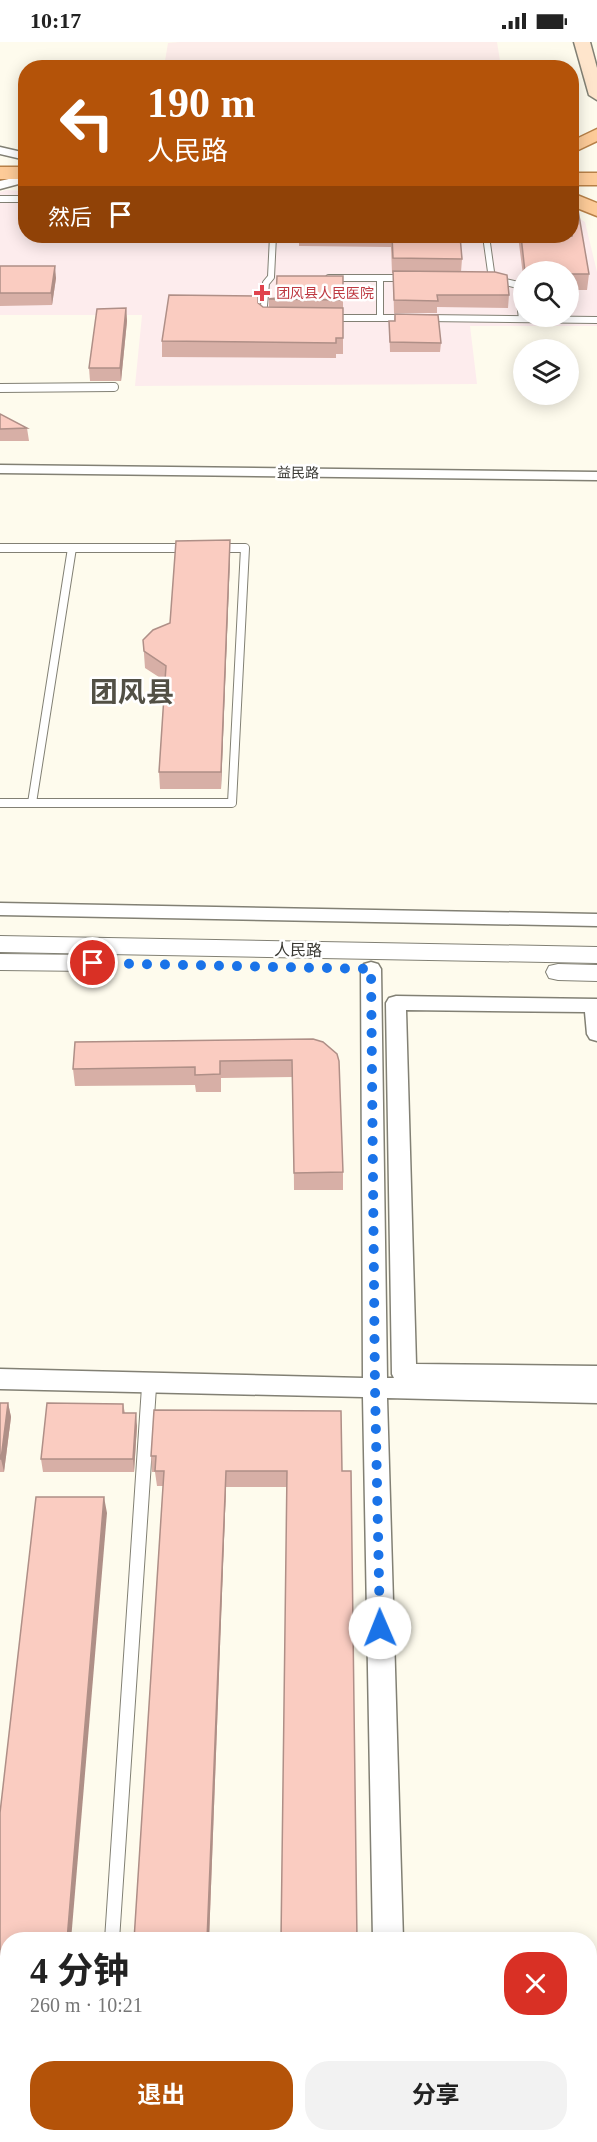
<!DOCTYPE html>
<html lang="zh">
<head>
<meta charset="utf-8">
<style>
  :root { --surface:#fff; --page:#f2f2f2; --text:#222; --muted:#767676; --accent:#b45309 }
  body { margin:0; font-family:"Times New Roman","Noto Sans SC",serif; background:var(--page); color:var(--text); height:100vh; display:flex; flex-direction:column; font-size:22px; white-space:nowrap }
  * { box-sizing:border-box; margin:0 }
  p { font-size:20px; color:var(--muted) }
  .icon { flex:none; width:33px; height:33px; fill:none; stroke:currentColor; stroke-width:2; stroke-linecap:round; stroke-linejoin:round }
  .map { position:relative; flex:1; overflow:hidden }
  .drawer { position:absolute; left:0px; top:1890px; width:597px; height:210px; display:flex; flex-direction:column; background:var(--surface); border-radius:24px 24px 0 0; box-shadow:0 3px 15px #0003 }
  .drawer>* { flex:none }
  .banner { position:absolute; left:18px; top:18px; width:561px; height:183px; border-radius:24px; box-shadow:0 3px 15px #0003; background:#b45309; color:#fff; overflow:hidden }
  .tools { position:absolute; left:513px; top:219px; display:grid; gap:12px }
  .tools a { display:grid; place-items:center; width:66px; height:66px; border-radius:50%; background:var(--surface); box-shadow:0 3px 15px #0003; font-size:30px }
  .pin { position:absolute; display:grid; place-items:center; width:51px; height:51px; color:#fff; margin:-26px; border:3px solid #fff; border-radius:50%; box-shadow:0 2px 6px #0007 }
  .me { position:absolute; width:66px; margin:-33px; rotate:359deg; stroke-linejoin:round; filter:drop-shadow(0 0 4px #0008) }
  .turn { display:flex; align-items:center; gap:21px; height:126px; padding:0 30px; font-size:27px }
  .turn .icon { width:78px; height:78px; stroke-width:2.5 }
  .turn b { display:block; font-size:42px; line-height:51px }
  .then { display:flex; align-items:center; height:57px; padding:0 30px; background:#0003; gap:12px; font-size:22px }
  .round { display:grid; place-items:center; flex:none; width:63px; height:63px; border-radius:24px; background:var(--page) }
  .summary { display:flex; align-items:center; justify-content:space-between; height:102px; padding:0 30px }
  h1 { font-size:36px; font-weight:700; line-height:45px }
  .action { display:flex; gap:12px; margin-top:auto; padding:12px 30px }
  .action a { flex:1; height:69px; border-radius:24px; background:var(--accent); color:#fff; font-size:24px; font-weight:700; line-height:69px; text-align:center }
  .action a+a { background:var(--page); color:var(--text) }
  .status { display:flex; justify-content:space-between; align-items:center; height:42px; padding:0 30px; background:var(--surface); direction:ltr }
  .status svg { height:16px; fill:currentColor }
  .map>svg:first-child { display:block }
  .education { fill:#fdedea }
  .medical { fill:#fdeced; fill-rule:evenodd }
  .lines { fill:none; stroke-linecap:round; stroke-linejoin:round }
  .service-far3-casing { stroke:#828074; stroke-width:8 }
  .service-far2-casing { stroke:#828074; stroke-width:10 }
  .service-far1-casing { stroke:#828074; stroke-width:14 }
  .service-casing { stroke:#828074; stroke-width:16 }
  .minor-casing { stroke:#828074; stroke-width:3 }
  .tertiary-casing { stroke:#828074; stroke-width:2 }
  .secondary-casing { stroke:#828074; stroke-width:3 }
  .primary-casing { stroke:#b88148; stroke-width:3 }
  .service-far3 { stroke:#fff; stroke-width:6 }
  .service-far2 { stroke:#fff; stroke-width:8 }
  .service-far1 { stroke:#fff; stroke-width:10 }
  .service { stroke:#fff; stroke-width:14 }
  .minor { fill:#fff; fill-rule:evenodd }
  .tertiary { fill:#fff; fill-rule:evenodd }
  .secondary { fill:#fee5cc; fill-rule:evenodd }
  .primary { fill:#fdcb98; fill-rule:evenodd }
  .wall { fill:#d7afa6 }
  .shaded-wall { fill:#af8f87 }
  .building { fill:#faccc1; stroke:#af8f87; stroke-width:1.5 }
  .route { stroke:#1a73e8; stroke-width:10; stroke-dasharray:0 18 }
  .health-dot { fill:#e0444e; stroke:#fff; stroke-width:2 }
  .labels { text-anchor:middle; dominant-baseline:central; stroke-width:5; stroke-linejoin:round; paint-order:stroke }
  .far-health-label { font-size:14px; fill:#be3a42; stroke:#fff; text-anchor:start }
  .far-street-label { font-size:14px; fill:#393833; stroke:#fff }
  .street-label { font-size:16px; fill:#393833; stroke:#fff }
  .town-label { font-size:28px; font-weight:bold; fill:#525045; stroke:#fff }
</style>
</head>
<body>
<div class="status"><b>10:17</b><svg viewBox="0 0 49 12"><path d="M0 12V9h3v3zM5 12V6h3v6zM10 12V3h3v9zM15 12V0h3v12zM26 1h20v11H26zM47 4h2v5h-2z"/></svg></div>
<div class="map">
<svg width="597" height="2100" viewBox="0 0 597 2100">
  <rect width="100%" height="100%" fill="#fefbed"/>
  <!-- education -->
  <polygon class="education" points="180,0 497,0 501,25 164,25 168,1"/>
  <!-- medical -->
  <path class="medical" d="M6 148 25 149 26 194H572V172L585 180 597 230V284H470L477 342 135 344 142 273H0V150ZM524 230H568V274H524Z"/>
  <g class="lines">
    <defs>
      <g id="service-far3">
        <polyline points="0,157 26,157"/>
        <polyline points="329,236 406,236"/>
        <polyline points="380,236 380,276"/>
        <polyline points="485,237 492,237 486,194"/>
        <polyline points="493,237 518,243 522,277"/>
        <polyline points="267,275 263,275 266,241 271,235 273,194"/>
        <polyline points="330,276 408,276"/>
        <polyline points="426,276 597,278"/>
      </g>
      <g id="service-far2">
        <polyline points="0,346 114,345"/>
        <polyline points="0,506 189,506"/>
        <polyline points="0,761 232,761 245,506 216,506"/>
        <polyline points="32,761 72,506"/>
      </g>
      <polyline id="service-far1" points="149,1347 149,1341"/>
      <g id="service">
        <polyline points="112,1898 149,1345"/>
        <polyline points="98,2100 99,2092"/>
      </g>
      <g id="minor">
        <polygon points="0,105 26,111 26,118 0,112"/>
        <polygon points="26,133 26,140 0,147 0,139"/>
        <polygon points="0,423 597,430 597,438 0,431"/>
        <polygon points="0,861 597,872 597,884 0,873"/>
        <polygon points="371,920 378,922 381,927 387,1336 394,1336 392,1332 386,961 389,956 396,954 597,957 597,999 590,997 587,992 585,970 406,968 416,1322 597,1324 597,1361 387,1356 403,1898 373,1898 363,1355 0,1347 0,1327 363,1336 361,927 364,922"/>
        <rect x="377" y="2092" width="32" height="8"/>
      </g>
      <g id="tertiary">
        <polygon points="0,894 597,905 597,921 0,910"/>
        <polygon points="0,912 90,913 98,915 102,921 98,927 90,929 0,928"/>
        <polygon points="558,922 597,923 597,939 558,938 549,936 546,930 549,924"/>
      </g>
      <polygon id="secondary" points="574,0 590,0 597,26 597,58 589,53"/>
      <g id="primary">
        <polygon points="597,87 597,99 572,111 572,99"/>
        <rect x="0" y="125" width="26" height="12"/>
        <rect x="572" y="131" width="25" height="12"/>
        <polygon points="572,151 597,161 597,174 572,164"/>
      </g>
    </defs>
    <!-- service-far3 casing -->
    <use href="#service-far3" class="service-far3-casing"/>
    <!-- service-far2 casing -->
    <use href="#service-far2" class="service-far2-casing"/>
    <!-- service-far1 casing -->
    <use href="#service-far1" class="service-far1-casing"/>
    <!-- service casing -->
    <use href="#service" class="service-casing"/>
    <!-- minor casing -->
    <use href="#minor" class="minor-casing"/>
    <!-- tertiary casing -->
    <use href="#tertiary" class="tertiary-casing"/>
    <!-- secondary casing -->
    <use href="#secondary" class="secondary-casing"/>
    <!-- primary casing -->
    <use href="#primary" class="primary-casing"/>
    <!-- service-far3 -->
    <use href="#service-far3" class="service-far3"/>
    <!-- service-far2 -->
    <use href="#service-far2" class="service-far2"/>
    <!-- service-far1 -->
    <use href="#service-far1" class="service-far1"/>
    <!-- service -->
    <use href="#service" class="service"/>
    <!-- minor -->
    <use href="#minor" class="minor"/>
    <!-- tertiary -->
    <use href="#tertiary" class="tertiary"/>
    <!-- secondary -->
    <use href="#secondary" class="secondary"/>
    <!-- primary -->
    <use href="#primary" class="primary"/>
  </g>
  <!-- wall -->
  <g class="wall">
    <polygon points="299,194 460,194 462,217 461,230 509,253 508,266 437,265 437,271 394,271 393,231 392,231 391,205 299,204"/>
    <polygon points="518,194 572,194 589,232 587,248 568,248 568,230 524,230 524,241"/>
    <polygon points="0,224 56,236 52,263 0,264"/>
    <polygon points="343,234 343,312 336,312 336,316 162,315 162,299 258,261 263,265 269,265 269,257 276,256"/>
    <polygon points="126,266 127,279 121,339 90,339 89,326"/>
    <polygon points="395,272 441,301 440,310 390,310 389,279 394,279"/>
    <polygon points="0,372 27,386 29,399 0,399"/>
    <polygon points="230,498 230,515 221,747 160,747 159,730 165,639 145,626 143,598 170,581"/>
    <polygon points="313,997 343,1130 343,1148 294,1148 293,1035 221,1036 221,1050 196,1050 195,1043 75,1044 73,1027"/>
    <polygon points="0,1361 8,1361 11,1375 4,1430 0,1430"/>
    <polygon points="123,1362 125,1371 137,1384 134,1430 43,1430 41,1417"/>
    <polygon points="341,1369 287,1445 226,1445 209,1898 134,1898 163,1444 157,1444 155,1430 152,1430 151,1414"/>
  </g>
  <!-- shaded-wall -->
  <g class="shaded-wall">
    <polygon points="55,224 56,236 52,263 51,251"/>
    <polygon points="126,266 127,279 121,339 120,326"/>
    <polygon points="230,498 230,515 221,747 221,730"/>
    <polygon points="8,1361 11,1375 4,1430 1,1417"/>
    <polygon points="136,1371 137,1384 134,1430 133,1417"/>
    <polygon points="226,1429 226,1445 209,1898 207,1898"/>
    <polygon points="104,1455 107,1471 71,1898 67,1898"/>
    <polygon points="50,2092 54,2092 54,2100 49,2100"/>
  </g>
  <!-- building -->
  <g class="building">
    <polygon points="572,162 577,162 589,232 568,232 568,230 525,230 521,194 572,194"/>
    <polygon points="392,194 460,194 462,217 393,216"/>
    <polygon points="0,224 55,224 51,251 0,251"/>
    <polygon points="393,229 495,230 507,233 509,253 437,253 438,259 394,258"/>
    <polygon points="277,234 343,234 343,258 269,257 276,256"/>
    <polygon points="169,253 258,254 258,261 263,265 343,266 343,296 336,296 336,301 162,299"/>
    <polygon points="126,266 120,326 89,326 97,267"/>
    <polygon points="395,272 438,273 441,301 390,300 389,279 395,279"/>
    <polygon points="0,372 27,386 0,387"/>
    <polygon points="230,498 221,730 159,730 166,624 144,609 143,598 153,588 170,581 176,499"/>
    <polygon points="313,997 323,1000 337,1012 339,1019 343,1130 294,1131 292,1018 220,1019 220,1032 195,1033 195,1025 73,1027 75,1000"/>
    <polygon points="0,1361 8,1361 1,1417 0,1417"/>
    <polygon points="47,1361 123,1362 123,1371 136,1371 133,1417 41,1417"/>
    <polygon points="154,1368 341,1369 342,1429 351,1429 357,1898 281,1898 287,1429 226,1429 207,1898 134,1898 164,1429 155,1429 156,1414 151,1414"/>
    <polygon points="36,1455 104,1455 67,1898 8,1898 8,2092 50,2092 49,2100 0,2100 0,1771"/>
    <rect x="121" y="2092" width="78" height="8"/>
    <rect x="278" y="2092" width="81" height="8"/>
  </g>
  <g class="lines">
    <!-- route -->
    <polyline class="route" points="93,921 371,927 375,1346 380,1586"/>
  </g>
  <!-- markers -->
  <path class="health-dot" d="M259 242h6v6h6v6h-6v6h-6v-6h-6v-6h6z"/>
  <g class="labels">
    <!-- far-health labels -->
    <g class="far-health-label">
      <text x="276" y="251">团风县人民医院</text>
    </g>
    <!-- far-street labels -->
    <g class="far-street-label">
      <text transform="translate(298 431) rotate(1)">益民路</text>
    </g>
    <!-- street labels -->
    <g class="street-label">
      <text transform="translate(298 908) rotate(1)">人民路</text>
    </g>
    <!-- town labels -->
    <g class="town-label">
      <text x="132" y="650">团风县</text>
    </g>
  </g>
</svg>
<div class="tools">
<a><svg class="icon" aria-label="search" viewBox="0 0 24 24"><circle cx="10" cy="10" r="6"/><path d="M15 15l6 6"/></svg></a>
<a><svg class="icon" aria-label="layers" viewBox="0 0 24 24"><path d="M12 4l9 5-9 5-9-5zM3 14l9 5 9-5"/></svg></a>
</div>
<div class="pin" style="left:93px;top:921px;background:#d93025"><svg class="icon" aria-label="arrive" viewBox="0 0 24 24"><path d="M6 21V4h12l-3 4 3 4H6"/></svg></div>
<svg class="me" style="left:380px;top:1586px" viewBox="-20 -20 40 40"><circle r="19" fill="#fff"/><path d="M0-13L10 11 0 6-10 11z" fill="#1a73e8"/></svg>
<div class="banner">
<div class="turn"><svg class="icon" aria-label="left" viewBox="0 0 24 24"><path d="M17 20v-9H6M10 6l-5 5 5 5"/></svg><div><b>190 m</b>人民路</div></div>
<div class="then">然后<svg class="icon" aria-label="arrive" viewBox="0 0 24 24"><path d="M6 21V4h12l-3 4 3 4H6"/></svg></div>
</div>
<section class="drawer">
<div class="summary"><div><h1>4 分钟</h1><p>260 m · 10:21</p></div><a class="round" style="background:#d93025;color:#fff"><svg class="icon" aria-label="close" viewBox="0 0 24 24"><path d="M6 6l12 12M18 6L6 18"/></svg></a></div>
<div class="action"><a>退出</a><a>分享</a></div>
</section>
</div>
</body>
</html>
